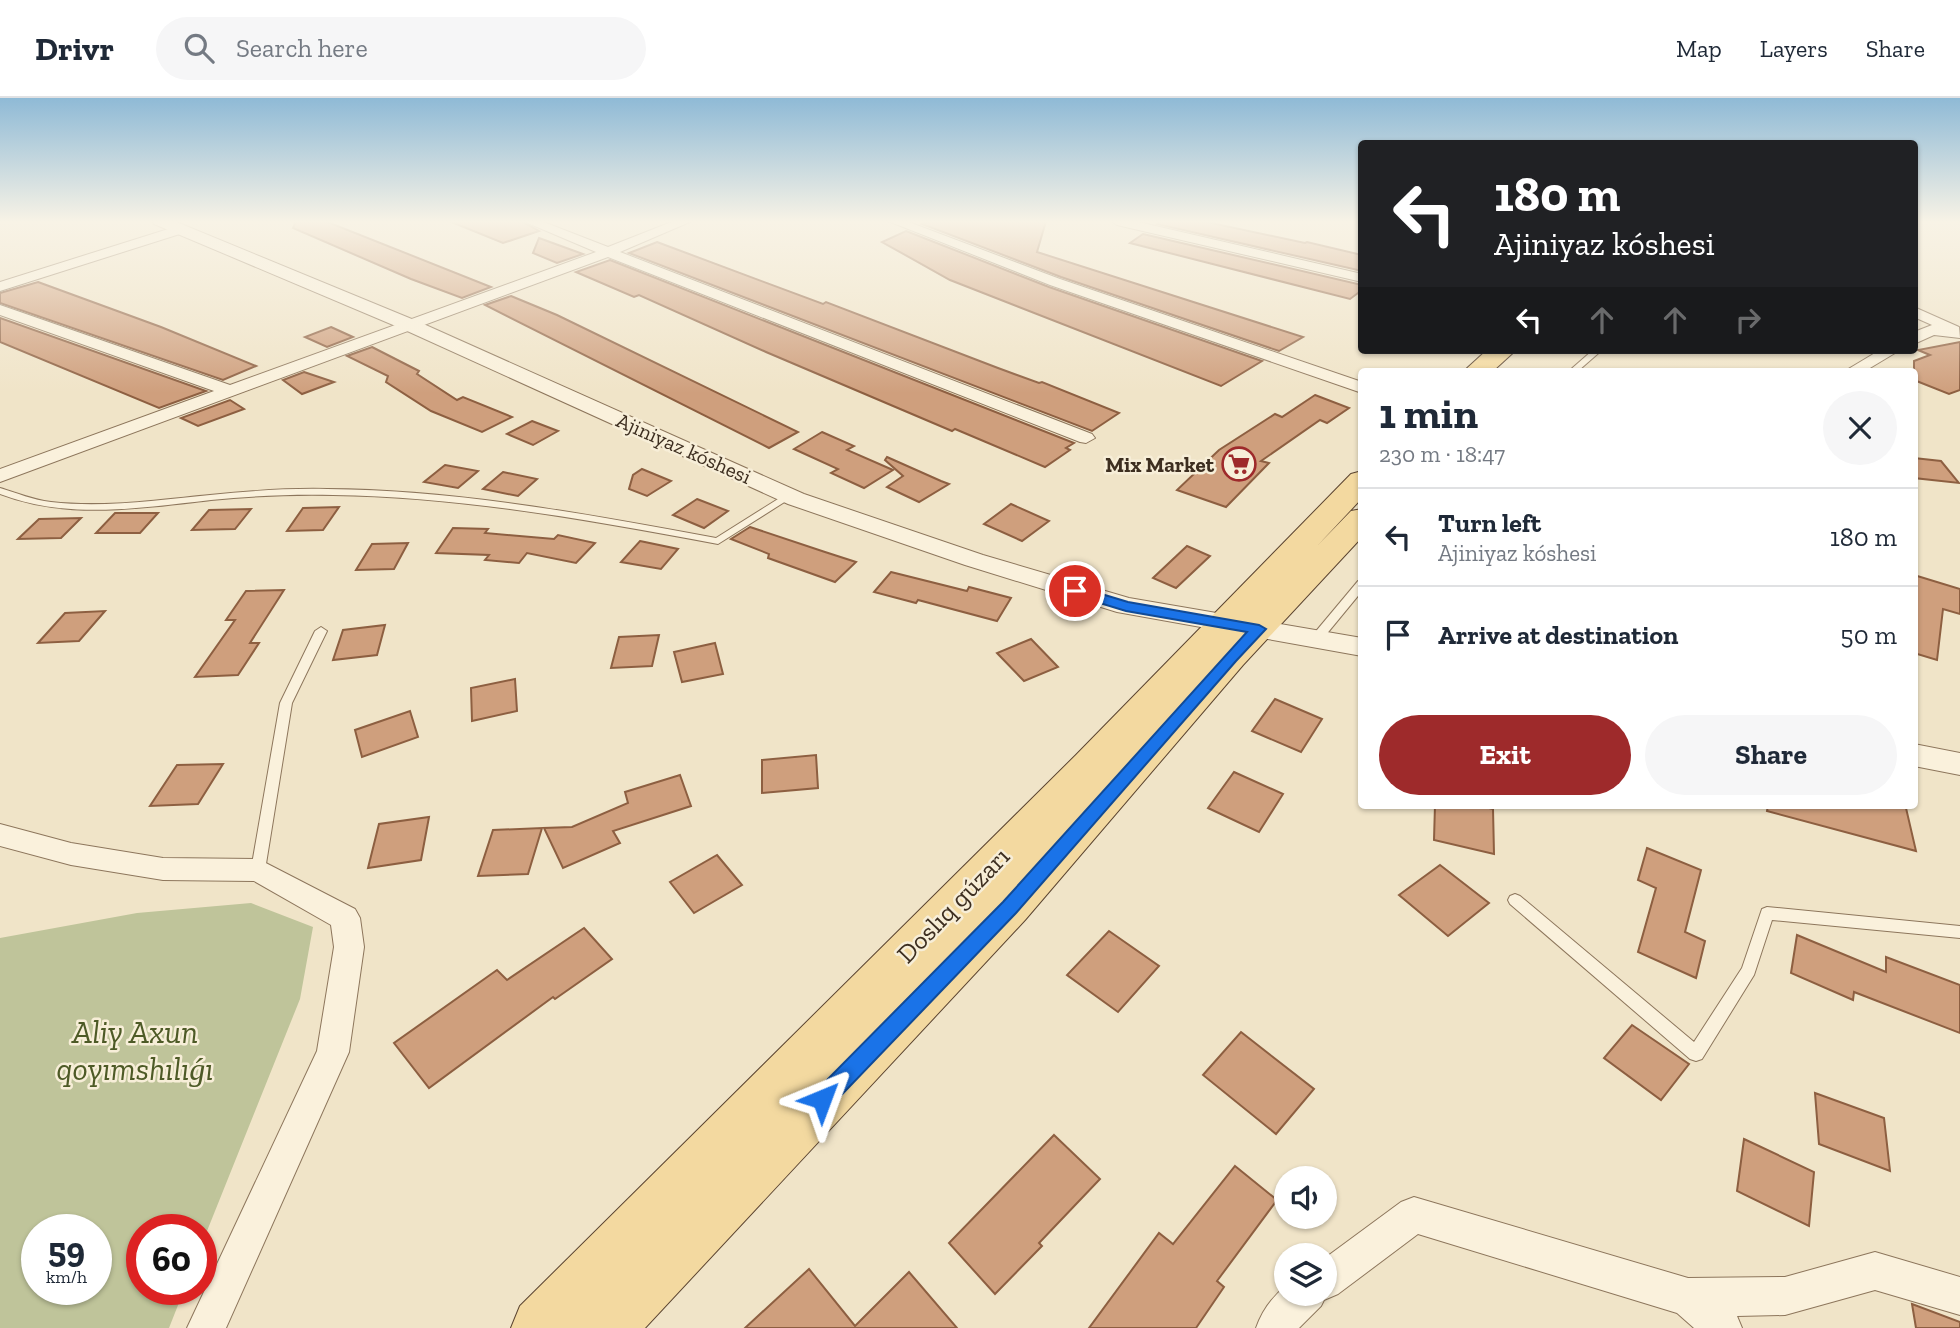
<!DOCTYPE html>
<html lang="en">
<head>
<meta charset="utf-8">
<style>
  :root { --surface:#fff; --page:#f6f6f7; --text:#1f2937; --muted:#747a83; --line:#e0e1e3; --accent:#9e2a2b }
  body { margin:0; font-family:"Zilla Slab",serif; background:var(--page); color:var(--text); height:100vh; display:flex; flex-direction:column; font-size:26px; white-space:nowrap }
  * { box-sizing:border-box; margin:0 }
  p { font-size:23px; color:var(--muted) }
  .icon { flex:none; width:38px; height:38px; fill:none; stroke:currentColor; stroke-width:2; stroke-linecap:round; stroke-linejoin:round }
  .map { position:relative; flex:1; overflow:hidden }
  .side { position:absolute; left:1358px; top:270px; width:560px; height:441px; display:flex; flex-direction:column; background:var(--surface); border-radius:7px; box-shadow:0 2px 5px #0004 }
  .side>* { flex:none }
  .top-card { position:absolute; left:1358px; top:42px; width:560px; height:214px; border-radius:7px; box-shadow:0 2px 5px #0004; background:#202124; color:#fff; overflow:hidden }
  .fabs { position:absolute; left:1274px; top:1068px; display:grid; gap:14px }
  .fabs a { display:grid; place-items:center; width:63px; height:63px; border-radius:50%; background:var(--surface); box-shadow:0 2px 5px #0004; font-size:35px }
  .speed { position:absolute; left:21px; top:1116px; display:flex; gap:14px; font-size:35px; font-weight:700; text-align:center }
  .speed>* { display:grid; place-content:center; width:91px; height:91px; border-radius:50%; background:var(--surface); box-shadow:0 2px 5px #0004; line-height:1 }
  .speed small { font-size:18px; font-weight:400 }
  .speed .limit { border:10px solid #d22; background:#fff; color:#111 }
  .pin { position:absolute; display:grid; place-items:center; width:60px; height:60px; color:#fff; margin:-30px; border:4px solid #fff; border-radius:50%; box-shadow:0 2px 7px #0007 }
  .me { position:absolute; width:77px; margin:-38px; rotate:44deg; stroke-linejoin:round; filter:drop-shadow(0 0 5px #0008) }
  .turn { display:flex; align-items:center; gap:24px; height:147px; padding:0 21px; font-size:32px }
  .turn .icon { width:91px; height:91px; stroke-width:2.5 }
  .turn b { display:block; font-size:49px; line-height:60px }
  .lanes { display:flex; align-items:center; height:66px; padding:0 21px; background:#0003; justify-content:center; gap:35px; direction:ltr }
  .lanes .off { opacity:.35 }
  .round { display:grid; place-items:center; flex:none; width:74px; height:74px; border-radius:37px; background:var(--page) }
  .headline { display:flex; align-items:center; justify-content:space-between; height:119px; padding:0 21px }
  h1 { font-size:42px; font-weight:800; line-height:52px }
  .cta { display:flex; gap:14px; margin-top:auto; padding:14px 21px }
  .cta a { flex:1; height:80px; border-radius:42px; background:var(--accent); color:#fff; font-size:28px; font-weight:800; line-height:80px; text-align:center }
  .cta a+a { background:var(--page); color:var(--text) }
  ul { padding:0; list-style:none }
  li { display:flex; align-items:center; gap:21px; height:98px; padding:0 21px; border-top:2px solid var(--line) }
  li div { flex:1 }
  li b { display:block; font-size:26px }
  li em { font-style:normal }
  header { display:flex; align-items:center; gap:42px; box-sizing:border-box; height:98px; padding:0 35px; background:var(--surface); border-bottom:2px solid var(--line) }
  header strong { font-size:33px }
  nav { display:flex; gap:38px; margin-inline-start:auto; font-size:24px }
  .search { width:490px; height:63px; background:var(--page); display:flex; align-items:center; gap:18px; box-sizing:border-box; padding:0 24px; border-radius:38px; color:var(--muted); font-size:26px }
  .map>svg:first-child { display:block }
  .cemetery { fill:#bfc49a; fill-rule:evenodd }
  .building { fill:#cf9f7d; stroke:#8d5f41; stroke-width:2 }
  .lines { fill:none; stroke-linecap:round; stroke-linejoin:round }
  .service-casing { stroke:#8d765c; stroke-width:2 }
  .minor-casing { stroke:#8d765c; stroke-width:2 }
  .tertiary-casing { stroke:#8d765c; stroke-width:2 }
  .primary-casing { stroke:#5b4430; stroke-width:2 }
  .service { fill:#faf1dc; fill-rule:evenodd }
  .minor { fill:#faf1dc; fill-rule:evenodd }
  .tertiary { fill:#faf1dc; fill-rule:evenodd }
  .primary { fill:#f3d9a0; fill-rule:evenodd }
  .route { fill:#1a73e8; stroke:#114b97; stroke-width:2 }
  .labels { text-anchor:middle; dominant-baseline:central; stroke-width:5; stroke-linejoin:round; paint-order:stroke }
  .far-street-label { font-size:21px; fill:#3d2e20; stroke:#f7eed8 }
  .far-poi-label { font-size:21px; font-weight:bold; fill:#3d2e20; stroke:#f7eed8; text-anchor:end }
  .street-label { font-size:26px; fill:#3d2e20; stroke:#f7eed8 }
  .near-park-label { font-size:32px; font-style:italic; fill:#4d5a26; stroke:#f7eed8 }
</style>
</head>
<body>
<header>
<strong>Drivr</strong>
<div class="search"><svg class="icon" aria-label="search" viewBox="0 0 24 24"><circle cx="10" cy="10" r="6"/><path d="M15 15l6 6"/></svg>Search here</div>
<nav><a>Map</a><a>Layers</a><a>Share</a></nav>
</header>
<div class="map">
<svg width="1960" height="1230" viewBox="0 0 1960 1230">
  <rect width="100%" height="100%" fill="#f0e4c8"/>
  <!-- cemetery -->
  <path class="cemetery" d="M251 805 313 829 300 901 201 1148V1132H142V1192H184L169 1230H0V840L137 815ZM37 1132H96V1192H37Z"/>
  <!-- building -->
  <g class="building">
    <polygon points="296,123 325,123 491,189 462,200 411,181 293,130"/>
    <polygon points="449,123 521,123 539,133 503,145"/>
    <polygon points="930,123 1046,123 1037,154 1303,239 1279,253 1061,179 922,126"/>
    <polygon points="1160,123 1202,123 1305,145 1307,144 1362,157 1362,173 1157,126"/>
    <polygon points="906,133 1049,189 1262,263 1221,288 950,182 882,144"/>
    <polygon points="1143,136 1362,187 1362,192 1350,201 1130,145"/>
    <polygon points="539,140 583,156 557,165 533,155"/>
    <polygon points="657,144 823,206 826,204 998,270 1039,285 1042,284 1119,315 1092,333 629,155"/>
    <polygon points="610,162 1074,345 1066,350 1070,352 1045,369 955,331 952,333 766,254 639,197 634,199 576,174"/>
    <polygon points="38,184 161,229 256,268 223,282 0,205 0,195"/>
    <polygon points="511,198 557,217 798,334 769,350 485,207"/>
    <polygon points="0,220 206,293 159,310 0,244"/>
    <polygon points="331,229 353,239 327,249 305,239"/>
    <polygon points="1960,244 1960,292 1949,296 1914,282 1914,263 1930,257 1918,252"/>
    <polygon points="372,249 419,273 417,276 457,302 463,299 512,319 482,334 431,313 386,284 388,278 347,258"/>
    <polygon points="304,274 334,284 302,296 283,282"/>
    <polygon points="1315,297 1349,310 1327,325 1320,322 1261,363 1269,365 1226,409 1177,392 1219,352 1275,316 1282,319"/>
    <polygon points="230,302 244,311 198,328 181,320"/>
    <polygon points="532,323 558,333 533,347 507,336"/>
    <polygon points="822,334 854,348 847,352 893,372 864,390 831,375 838,371 794,351"/>
    <polygon points="887,359 941,383 949,386 919,404 887,389 903,378 885,362"/>
    <polygon points="1914,360 1941,363 1959,385 1914,380"/>
    <polygon points="445,367 478,373 458,390 424,384"/>
    <polygon points="642,371 671,383 647,398 629,391 633,377"/>
    <polygon points="503,374 537,381 518,398 483,391"/>
    <polygon points="697,401 728,413 704,430 673,417"/>
    <polygon points="1011,406 1049,423 1022,443 984,426"/>
    <polygon points="339,409 323,432 287,433 303,410"/>
    <polygon points="251,411 235,431 192,432 209,412"/>
    <polygon points="115,415 158,415 140,435 96,435"/>
    <polygon points="81,420 61,440 18,441 39,421"/>
    <polygon points="750,429 825,454 856,464 835,484 768,460 769,456 731,441"/>
    <polygon points="453,430 488,431 485,435 554,441 558,437 595,445 576,465 527,455 519,465 485,462 489,457 436,455"/>
    <polygon points="640,443 678,451 661,471 621,464"/>
    <polygon points="408,445 394,471 356,472 372,446"/>
    <polygon points="1187,448 1210,458 1176,490 1153,480"/>
    <polygon points="891,474 967,493 969,489 1011,500 997,523 918,502 916,505 874,494"/>
    <polygon points="1914,477 1960,491 1960,516 1943,511 1937,562 1914,555"/>
    <polygon points="284,492 250,545 259,545 238,577 195,579 235,522 226,522 246,493"/>
    <polygon points="105,513 79,543 38,545 65,515"/>
    <polygon points="385,527 377,557 333,562 343,532"/>
    <polygon points="659,537 652,568 611,570 619,539"/>
    <polygon points="1031,541 1058,569 1024,583 997,555"/>
    <polygon points="715,545 723,576 682,584 674,554"/>
    <polygon points="515,581 517,613 472,623 471,590"/>
    <polygon points="1275,601 1322,621 1301,654 1252,633"/>
    <polygon points="410,613 418,639 362,659 355,632"/>
    <polygon points="816,657 818,690 762,695 762,662"/>
    <polygon points="223,666 198,706 150,708 177,667"/>
    <polygon points="1234,674 1283,696 1259,734 1208,710"/>
    <polygon points="680,677 691,708 613,733 620,745 563,770 544,730 572,729 628,705 625,694"/>
    <polygon points="1435,707 1477,707 1493,711 1494,756 1434,742"/>
    <polygon points="1768,707 1896,707 1906,710 1916,753 1767,713"/>
    <polygon points="429,719 421,762 368,770 379,726"/>
    <polygon points="542,730 528,776 478,778 493,732"/>
    <polygon points="1647,750 1701,772 1685,834 1705,843 1696,880 1638,854 1656,790 1638,782"/>
    <polygon points="717,757 742,787 694,815 670,784"/>
    <polygon points="1440,767 1489,805 1448,838 1399,797"/>
    <polygon points="584,830 612,861 555,901 553,899 429,990 394,945 497,872 507,882"/>
    <polygon points="1109,833 1159,868 1118,914 1067,877"/>
    <polygon points="1797,837 1886,874 1886,859 1960,887 1960,935 1854,894 1853,902 1791,875"/>
    <polygon points="1632,927 1689,966 1661,1002 1604,960"/>
    <polygon points="1241,934 1314,991 1276,1036 1203,977"/>
    <polygon points="1815,995 1884,1020 1890,1073 1819,1046"/>
    <polygon points="1054,1037 1100,1081 1039,1145 1042,1148 995,1196 949,1145"/>
    <polygon points="1744,1041 1814,1074 1809,1128 1737,1093"/>
    <polygon points="1235,1068 1277,1102 1217,1183 1224,1189 1196,1230 1089,1230 1159,1135 1173,1146"/>
    <polygon points="809,1171 855,1228 909,1174 957,1230 745,1230"/>
    <polygon points="1912,1206 1960,1224 1960,1230 1916,1230"/>
  </g>
  <g class="lines">
    <defs>
      <g id="service">
        <polygon points="1593,252 1602,252 1578,273 1569,273"/>
        <path d="M0 390C17 395 33 402 51 404 104 410 158 402 210 397 249 393 288 390 327 391 458 392 587 416 716 440L786 396H792L794 398 718 446C590 422 463 399 333 397 292 396 251 398 211 402 141 410 67 422 0 396Z"/>
        <polygon points="1362,482 1362,493 1320,544 1312,544 1310,541 1312,538 1358,483"/>
        <polygon points="321,529 327,533 292,605 265,772 263,776 258,778 253,776 251,772 280,605 315,533"/>
        <polygon points="1515,796 1520,798 1694,944 1742,870 1762,811 1767,809 1960,828 1960,840 1772,822 1754,877 1702,961 1696,963 1690,961 1510,806 1508,802 1510,798"/>
      </g>
      <g id="minor">
        <polygon points="523,123 541,123 608,149 674,123 692,123 620,154 1092,336 1095,340 1086,345 1080,344 608,159 0,384 0,371 214,293 0,217 0,207 230,287 596,154"/>
        <polygon points="888,123 906,123 1060,181 1362,284 1362,295 1050,187"/>
        <polygon points="1111,123 1134,123 1362,176 1362,184 1117,127"/>
        <polygon points="181,127 188,131 186,134 0,193 0,184"/>
        <polygon points="1914,209 1959,229 1960,240 1934,237 1914,246 1914,234 1932,227 1914,219"/>
        <polygon points="1880,252 1900,252 1865,273 1845,273"/>
        <polygon points="0,726 71,745 163,760 258,761 355,811 360,820 364,849 349,954 226,1230 187,1230 317,953 334,849 331,827 254,783 163,782 71,767 0,748"/>
        <path d="M1414 1099 1688 1180 1785 1179 1875 1154 1960 1179V1217L1875 1192 1785 1217 1737 1218 1742 1230H1694L1677 1215 1418 1136 1338 1196 1324 1202 1321 1208 1299 1230H1256C1262 1213 1272 1199 1286 1188V1195H1325V1160L1401 1104Z"/>
      </g>
      <g id="tertiary">
        <polygon points="152,123 174,123 419,224 804,396 983,457 1129,500 1362,540 1362,558 1117,514 965,467 788,406 405,232 154,126"/>
        <polygon points="1914,646 1960,655 1960,677 1914,668"/>
      </g>
      <g id="primary">
        <polygon points="1487,252 1516,252 1493,273 1464,273"/>
        <polygon points="1362,373 1362,400 1318,447 1351,413 1362,411 1362,439 1243,567 1025,822 645,1230 511,1230 520,1208 1076,657 1351,376"/>
      </g>
    </defs>
    <!-- service casing -->
    <use href="#service" class="service-casing"/>
    <!-- minor casing -->
    <use href="#minor" class="minor-casing"/>
    <!-- tertiary casing -->
    <use href="#tertiary" class="tertiary-casing"/>
    <!-- primary casing -->
    <use href="#primary" class="primary-casing"/>
    <!-- service -->
    <use href="#service" class="service"/>
    <!-- minor -->
    <use href="#minor" class="minor"/>
    <!-- tertiary -->
    <use href="#tertiary" class="tertiary"/>
    <!-- primary -->
    <use href="#primary" class="primary"/>
  </g>
  <!-- sky -->
  <linearGradient id="sky" x2="0" y2="1"><stop stop-color="#8fbad6"/><stop offset="0.42" stop-color="#f8f3e6"/><stop offset="1" stop-color="#f8f3e6" stop-opacity="0"/></linearGradient>
  <rect width="1960" height="295" fill="url(#sky)"/>
  <!-- route -->
  <polygon class="route" points="1075,488 1128,504 1259,527 1266,531 1236,563 1016,815 830,1009 822,1012 815,1009 811,1001 815,994 1003,804 1247,534 1126,513 1070,496 1068,493"/>
  <!-- icons -->
  <defs>
    <symbol id="supermarket-ring" viewBox="-11 -11 22 22"><circle r="9.5" fill="#f7eed8" stroke="#9e2a2b" stroke-width="1.5"/><path d="M-6-5.5h2.5l.6 2H6L4.5 2H-2.5L-4.4-4H-6ZM-1.5 3.2a1.3 1.3 0 1 0 .1 0ZM3 3.2a1.3 1.3 0 1 0 .1 0Z" fill="#9e2a2b"/></symbol>
  </defs>
  <g fill-rule="evenodd">
    <use href="#supermarket-ring" x="1220" y="347" width="38" height="38"/>
  </g>
  <g class="labels">
    <!-- far-street labels -->
    <g class="far-street-label">
      <text transform="translate(684 350) rotate(24)">Ajiniyaz kóshesi</text>
    </g>
    <!-- far-poi labels -->
    <g class="far-poi-label">
      <text x="1214" y="366">Mix Market</text>
    </g>
    <!-- street labels -->
    <g class="street-label">
      <text transform="translate(953 807) rotate(-46)">Doslıq gúzarı</text>
    </g>
    <!-- near-park labels -->
    <g class="near-park-label">
      <text x="135" y="934">Aliy Axun<tspan x="135" dy="37">qoyımshılıǵı</tspan></text>
    </g>
  </g>
</svg>
<div class="fabs">
<a><svg class="icon" aria-label="sound" viewBox="0 0 24 24"><path d="M4 9h4l5-4v14l-5-4H4zM17 9q2 3 0 6"/></svg></a>
<a><svg class="icon" aria-label="layers" viewBox="0 0 24 24"><path d="M12 4l9 5-9 5-9-5zM3 14l9 5 9-5"/></svg></a>
</div>
<div class="speed"><div>59<small>km/h</small></div><div class="limit">60</div></div>
<div class="pin" style="left:1075px;top:493px;background:#d93025"><svg class="icon" aria-label="arrive" viewBox="0 0 24 24"><path d="M6 21V4h12l-3 4 3 4H6"/></svg></div>
<svg class="me" style="left:822px;top:1001px" viewBox="-20 -20 40 40"><path d="M0-17L14 15 0 8-14 15z" fill="#1a73e8" stroke="#fff" stroke-width="4"/></svg>
<div class="top-card">
<div class="turn"><svg class="icon" aria-label="left" viewBox="0 0 24 24"><path d="M17 20v-9H6M10 6l-5 5 5 5"/></svg><div><b>180 m</b>Ajiniyaz kóshesi</div></div>
<div class="lanes"><svg class="icon" aria-label="left" viewBox="0 0 24 24"><path d="M17 20v-9H6M10 6l-5 5 5 5"/></svg><svg class="icon off" aria-label="ahead" viewBox="0 0 24 24"><path d="M12 20V5M6 11l6-6 6 6"/></svg><svg class="icon off" aria-label="ahead" viewBox="0 0 24 24"><path d="M12 20V5M6 11l6-6 6 6"/></svg><svg class="icon off" aria-label="right" viewBox="0 0 24 24"><path d="M7 20v-9h11M14 6l5 5-5 5"/></svg></div>
</div>
<section class="side">
<div class="headline"><div><h1>1 min</h1><p>230 m · 18:47</p></div><a class="round"><svg class="icon" aria-label="close" viewBox="0 0 24 24"><path d="M6 6l12 12M18 6L6 18"/></svg></a></div>
<ul>
<li><svg class="icon" aria-label="left" viewBox="0 0 24 24"><path d="M17 20v-9H6M10 6l-5 5 5 5"/></svg><div><b>Turn left</b><p>Ajiniyaz kóshesi</p></div><em>180 m</em></li>
<li><svg class="icon" aria-label="arrive" viewBox="0 0 24 24"><path d="M6 21V4h12l-3 4 3 4H6"/></svg><div><b>Arrive at destination</b></div><em>50 m</em></li>
</ul>
<div class="cta"><a>Exit</a><a>Share</a></div>
</section>
</div>
</body>
</html>
